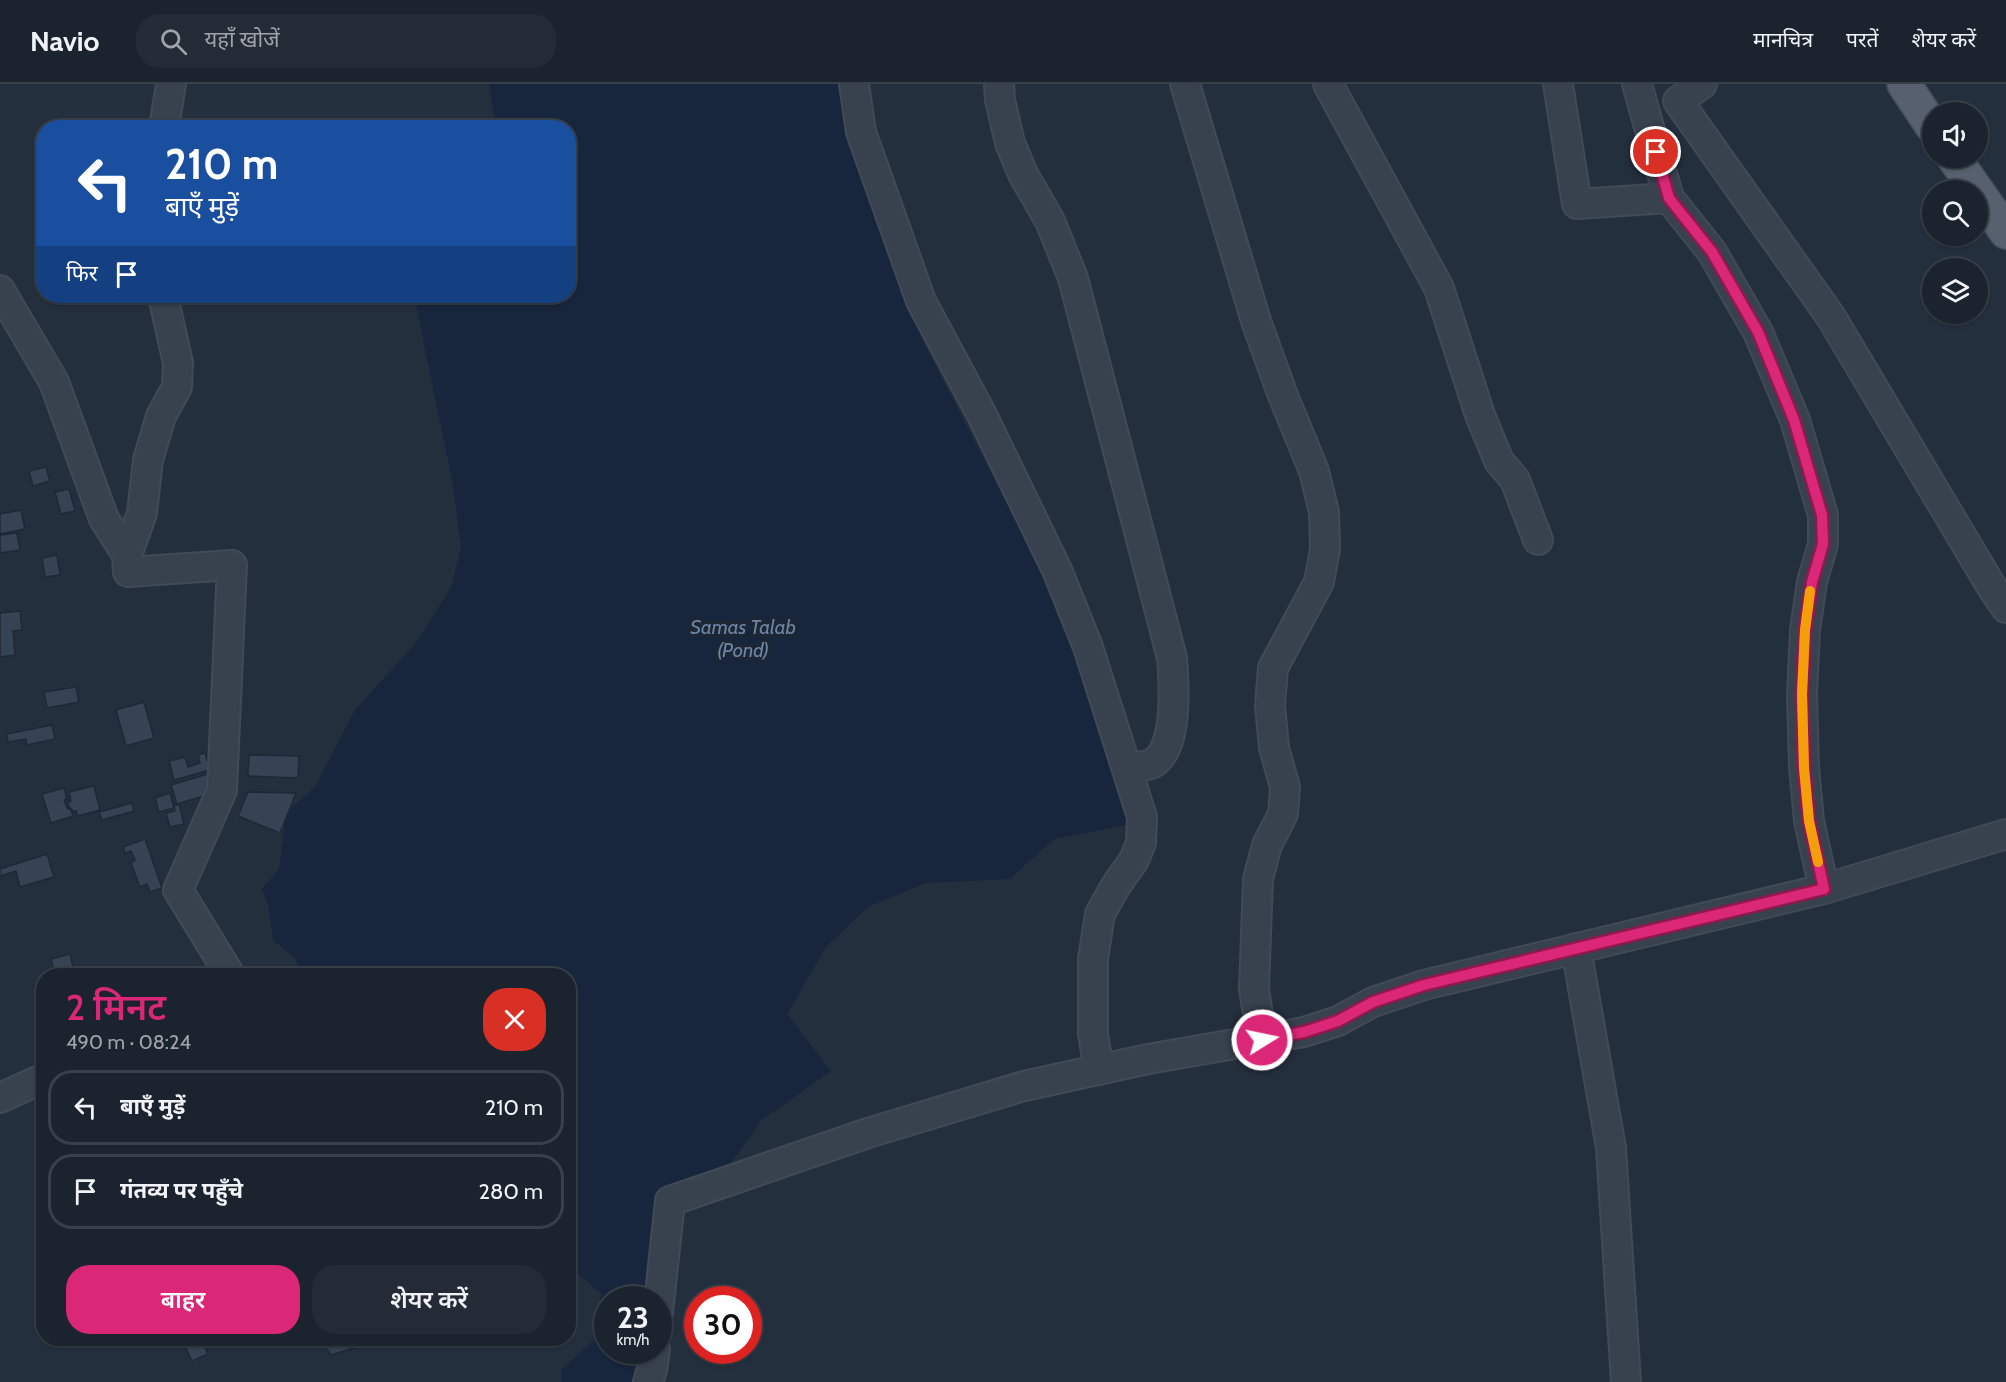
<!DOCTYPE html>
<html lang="hi">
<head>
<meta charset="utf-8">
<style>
  :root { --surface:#1b232e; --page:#242b36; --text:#f1f3f6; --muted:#a0a4aa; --line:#39404a; --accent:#db2777 }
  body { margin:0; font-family:Cabin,"Noto Sans Devanagari",sans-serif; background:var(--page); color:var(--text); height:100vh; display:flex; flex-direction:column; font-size:22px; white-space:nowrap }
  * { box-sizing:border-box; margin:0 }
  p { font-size:20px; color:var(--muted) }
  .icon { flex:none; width:33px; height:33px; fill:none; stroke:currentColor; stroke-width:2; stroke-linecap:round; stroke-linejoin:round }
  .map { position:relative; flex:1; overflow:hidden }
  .details { position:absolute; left:36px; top:884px; width:540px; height:378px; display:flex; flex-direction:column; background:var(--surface); border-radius:24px; box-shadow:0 2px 4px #0004,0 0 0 2px var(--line) }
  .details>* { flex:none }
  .top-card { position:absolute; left:36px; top:36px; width:540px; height:183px; border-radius:24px; box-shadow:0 2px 4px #0004,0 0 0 2px var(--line); background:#1a4fa0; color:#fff; overflow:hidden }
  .fabs { position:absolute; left:1922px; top:18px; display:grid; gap:12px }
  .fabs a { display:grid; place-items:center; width:66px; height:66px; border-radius:50%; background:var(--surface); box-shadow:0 2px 4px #0004,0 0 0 2px var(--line); font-size:30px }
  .speed { position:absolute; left:594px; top:1202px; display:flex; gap:12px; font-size:30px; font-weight:700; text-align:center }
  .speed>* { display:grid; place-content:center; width:78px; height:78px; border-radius:50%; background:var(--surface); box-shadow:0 2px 4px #0004,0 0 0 2px var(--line); line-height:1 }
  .speed small { font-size:15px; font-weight:400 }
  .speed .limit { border:9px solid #d22; background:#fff; color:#111 }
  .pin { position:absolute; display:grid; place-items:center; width:51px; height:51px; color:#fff; margin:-26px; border:3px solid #fff; border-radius:50%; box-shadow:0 2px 6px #0007 }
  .me { position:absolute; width:66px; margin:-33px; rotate:80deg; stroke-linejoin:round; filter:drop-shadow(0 0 4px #0008) }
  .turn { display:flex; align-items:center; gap:21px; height:126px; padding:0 30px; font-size:27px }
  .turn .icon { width:78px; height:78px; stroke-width:2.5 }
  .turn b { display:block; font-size:42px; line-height:51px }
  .then { display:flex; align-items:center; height:57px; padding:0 30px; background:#0003; gap:12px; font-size:22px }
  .round { display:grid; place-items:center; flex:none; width:63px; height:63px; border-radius:24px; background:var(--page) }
  .head { display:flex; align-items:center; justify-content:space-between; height:102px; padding:0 30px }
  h1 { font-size:36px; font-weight:600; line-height:45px; color:var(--accent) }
  .primary-button { display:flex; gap:12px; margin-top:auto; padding:12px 30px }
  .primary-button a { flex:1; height:69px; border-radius:24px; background:var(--accent); color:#fff; font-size:24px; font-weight:600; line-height:69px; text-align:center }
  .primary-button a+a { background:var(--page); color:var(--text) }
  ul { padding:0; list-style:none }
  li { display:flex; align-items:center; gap:18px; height:75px; margin:0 12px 9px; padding:0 18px; border:3px solid var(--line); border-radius:24px }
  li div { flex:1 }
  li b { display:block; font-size:22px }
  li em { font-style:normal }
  header { display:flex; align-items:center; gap:36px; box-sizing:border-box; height:84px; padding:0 30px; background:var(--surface); border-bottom:2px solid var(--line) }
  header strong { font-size:28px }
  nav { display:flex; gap:33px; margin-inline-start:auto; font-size:21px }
  .search { width:420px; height:54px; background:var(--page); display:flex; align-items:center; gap:15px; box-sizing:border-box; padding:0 21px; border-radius:24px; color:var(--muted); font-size:22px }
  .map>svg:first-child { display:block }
  .water { fill:#17263c }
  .building { fill:#364354; stroke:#1f2835; stroke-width:1.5 }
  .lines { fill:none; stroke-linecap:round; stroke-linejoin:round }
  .minor-casing { stroke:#414a57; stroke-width:32 }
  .major-casing { stroke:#414a57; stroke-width:36 }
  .minor { stroke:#38414e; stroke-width:28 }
  .major { stroke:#56606e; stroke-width:33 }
  .route-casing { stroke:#8e194d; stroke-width:15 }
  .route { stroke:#db2777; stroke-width:10 }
  .slow { stroke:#f59e0b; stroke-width:10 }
  .labels { text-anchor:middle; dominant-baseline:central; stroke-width:6; stroke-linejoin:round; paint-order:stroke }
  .water-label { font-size:20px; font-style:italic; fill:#6d86a8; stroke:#1d2633 }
</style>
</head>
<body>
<header>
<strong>Navio</strong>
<div class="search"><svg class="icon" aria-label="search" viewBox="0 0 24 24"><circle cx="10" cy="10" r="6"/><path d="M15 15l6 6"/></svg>यहाँ खोजें</div>
<nav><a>मानचित्र</a><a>परतें</a><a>शेयर करें</a></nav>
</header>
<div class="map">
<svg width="2006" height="1298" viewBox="0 0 2006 1298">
  <rect width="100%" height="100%" fill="#242f3e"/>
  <!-- water -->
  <polygon class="water" points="489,0 840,0 844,23 922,255 1062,527 1131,740 1054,755 1010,795 926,799 868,823 826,863 787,930 831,987 762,1036 731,1079 655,1121 654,1177 646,1215 608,1215 608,1266 637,1266 632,1298 561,1298 561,1286 597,1253 601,1209 569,1183 568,891 301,891 296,875 273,856 268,820 262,805 279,785 286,729 315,703 355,626 414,561 451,504 461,464 453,400 414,212 568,212 568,44 496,43"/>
  <!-- building -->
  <g class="building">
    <polygon points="46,383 50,397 33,402 29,387"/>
    <polygon points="69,405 75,427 61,430 55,408"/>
    <polygon points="21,426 25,445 0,450 0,430"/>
    <polygon points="17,449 20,466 0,469 0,451"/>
    <polygon points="57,471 60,491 45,493 42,474"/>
    <polygon points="20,527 22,546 13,547 15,571 0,573 0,529"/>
    <polygon points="76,603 79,618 47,624 44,608"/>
    <polygon points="144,618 154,654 126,662 116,626"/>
    <polygon points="52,641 55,655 27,661 26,655 8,658 7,650"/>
    <polygon points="205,669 210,686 174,696 169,677 185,673 188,683 200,679 198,671"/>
    <polygon points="249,671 299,672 298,694 248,692"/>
    <polygon points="211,689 217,708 177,720 171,701"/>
    <polygon points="94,702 100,726 78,732 76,727 73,727 69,723 68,718 71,717 69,708"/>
    <polygon points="64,704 67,715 64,716 67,724 71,726 73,732 51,739 42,710"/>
    <polygon points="248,708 296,709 280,749 238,732"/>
    <polygon points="170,709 174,724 159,728 155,714"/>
    <polygon points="132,719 134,727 102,736 99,728"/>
    <polygon points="179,720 184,740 170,743 166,729 175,727 174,722"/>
    <polygon points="145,755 162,804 150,808 147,800 140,803 131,779 135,776 131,767 125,769 123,763"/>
    <polygon points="47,770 54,793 20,803 16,787 0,792 0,785"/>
    <polygon points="70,870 75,891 55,891 51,875"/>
    <polygon points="181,1254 200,1254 208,1270 192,1277"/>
    <polygon points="319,1254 371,1254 372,1258 331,1271"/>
  </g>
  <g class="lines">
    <defs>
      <g id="minor">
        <polyline points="854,0 861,48 921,217 982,331 1057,486 1088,563 1142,733 1141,759 1134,776 1115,803 1100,830 1093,875 1093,950 1099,986"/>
        <path d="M999 0 1000 16 1010 59 1023 90 1050 137 1073 194 1172 574C1174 599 1179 667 1151 680 1145 683 1134 682 1127 683"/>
        <polyline points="1185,0 1256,237 1282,309 1314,387 1324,428 1325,465 1319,498 1273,584 1270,621 1274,664 1285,703 1283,730 1267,761 1258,795 1254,905 1262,956"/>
        <polyline points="1328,0 1439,204 1480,331 1499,377 1515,396 1538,456"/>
        <polyline points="1558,0 1577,120 1669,114"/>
        <polyline points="1637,0 1669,114 1712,168 1758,248 1795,336 1823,431 1823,460 1812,498 1805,546 1802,610 1804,683 1809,737 1824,805"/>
        <polyline points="1702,0 1678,17 1831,233 1993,505 2006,524"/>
        <polyline points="164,44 171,0"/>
        <polyline points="0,206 54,298 104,435 127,471"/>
        <polyline points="163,212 178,279 177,303 161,332 148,376 142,429 127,471 128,488 232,481 222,706 178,806 230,891"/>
        <polyline points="1576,864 1611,1064 1626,1298"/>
        <polyline points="0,1014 44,994"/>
        <polyline points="658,1229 670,1117 868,1049 1024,1002 1148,975 1304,948 1338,937 1373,918 1424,901 1824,805 2006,750"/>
        <polyline points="648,1298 652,1286 655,1266"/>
      </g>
      <g id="major">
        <polyline points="1904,0 1932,42"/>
        <polyline points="1954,74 2006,148"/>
      </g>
    </defs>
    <!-- minor casing -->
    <use href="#minor" class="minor-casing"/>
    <!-- major casing -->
    <use href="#major" class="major-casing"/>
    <!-- minor -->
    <use href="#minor" class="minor"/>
    <!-- major -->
    <use href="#major" class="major"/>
  </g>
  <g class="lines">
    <defs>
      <polyline id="route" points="1262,956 1304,948 1338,937 1373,918 1424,901 1824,805 1809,737 1804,684 1802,610 1805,546 1812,498 1823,460 1822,431 1794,336 1758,248 1712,168 1669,114 1656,68"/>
    </defs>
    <!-- route casing -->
    <use href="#route" class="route-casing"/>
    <!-- route -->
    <use href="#route" class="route"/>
    <!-- slow -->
    <polyline class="slow" points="1810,507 1805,546 1802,610 1804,684 1809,737 1818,778"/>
  </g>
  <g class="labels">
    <!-- water labels -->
    <g class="water-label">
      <text x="743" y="543">Samas Talab<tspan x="743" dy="23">(Pond)</tspan></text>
    </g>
  </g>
</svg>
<div class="fabs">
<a><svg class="icon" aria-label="sound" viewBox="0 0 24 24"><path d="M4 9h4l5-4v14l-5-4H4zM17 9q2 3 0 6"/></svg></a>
<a><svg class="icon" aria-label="search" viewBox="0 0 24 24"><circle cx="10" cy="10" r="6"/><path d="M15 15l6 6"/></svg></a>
<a><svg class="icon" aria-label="layers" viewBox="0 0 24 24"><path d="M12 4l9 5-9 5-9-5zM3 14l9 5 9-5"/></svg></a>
</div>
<div class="speed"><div>23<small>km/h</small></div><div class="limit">30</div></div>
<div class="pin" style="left:1656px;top:68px;background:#d93025"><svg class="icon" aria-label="arrive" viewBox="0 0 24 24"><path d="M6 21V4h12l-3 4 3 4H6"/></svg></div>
<svg class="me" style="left:1262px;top:956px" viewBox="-20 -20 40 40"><circle r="17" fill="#db2777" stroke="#fff" stroke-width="3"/><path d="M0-11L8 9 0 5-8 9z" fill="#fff"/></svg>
<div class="top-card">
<div class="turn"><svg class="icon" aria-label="left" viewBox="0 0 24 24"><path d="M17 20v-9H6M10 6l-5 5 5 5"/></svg><div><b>210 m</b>बाएँ मुड़ें</div></div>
<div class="then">फिर<svg class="icon" aria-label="arrive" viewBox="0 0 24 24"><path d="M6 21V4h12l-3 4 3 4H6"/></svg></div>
</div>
<section class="details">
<div class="head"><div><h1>2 मिनट</h1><p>490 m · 08:24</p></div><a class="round" style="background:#d93025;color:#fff"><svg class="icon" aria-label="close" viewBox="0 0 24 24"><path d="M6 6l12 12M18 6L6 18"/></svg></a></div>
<ul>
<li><svg class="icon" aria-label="left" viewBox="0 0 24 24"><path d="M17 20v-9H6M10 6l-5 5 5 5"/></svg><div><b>बाएँ मुड़ें</b></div><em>210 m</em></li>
<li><svg class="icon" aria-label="arrive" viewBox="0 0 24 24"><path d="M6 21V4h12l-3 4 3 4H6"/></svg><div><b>गंतव्य पर पहुँचे</b></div><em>280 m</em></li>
</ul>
<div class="primary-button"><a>बाहर</a><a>शेयर करें</a></div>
</section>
</div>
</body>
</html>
